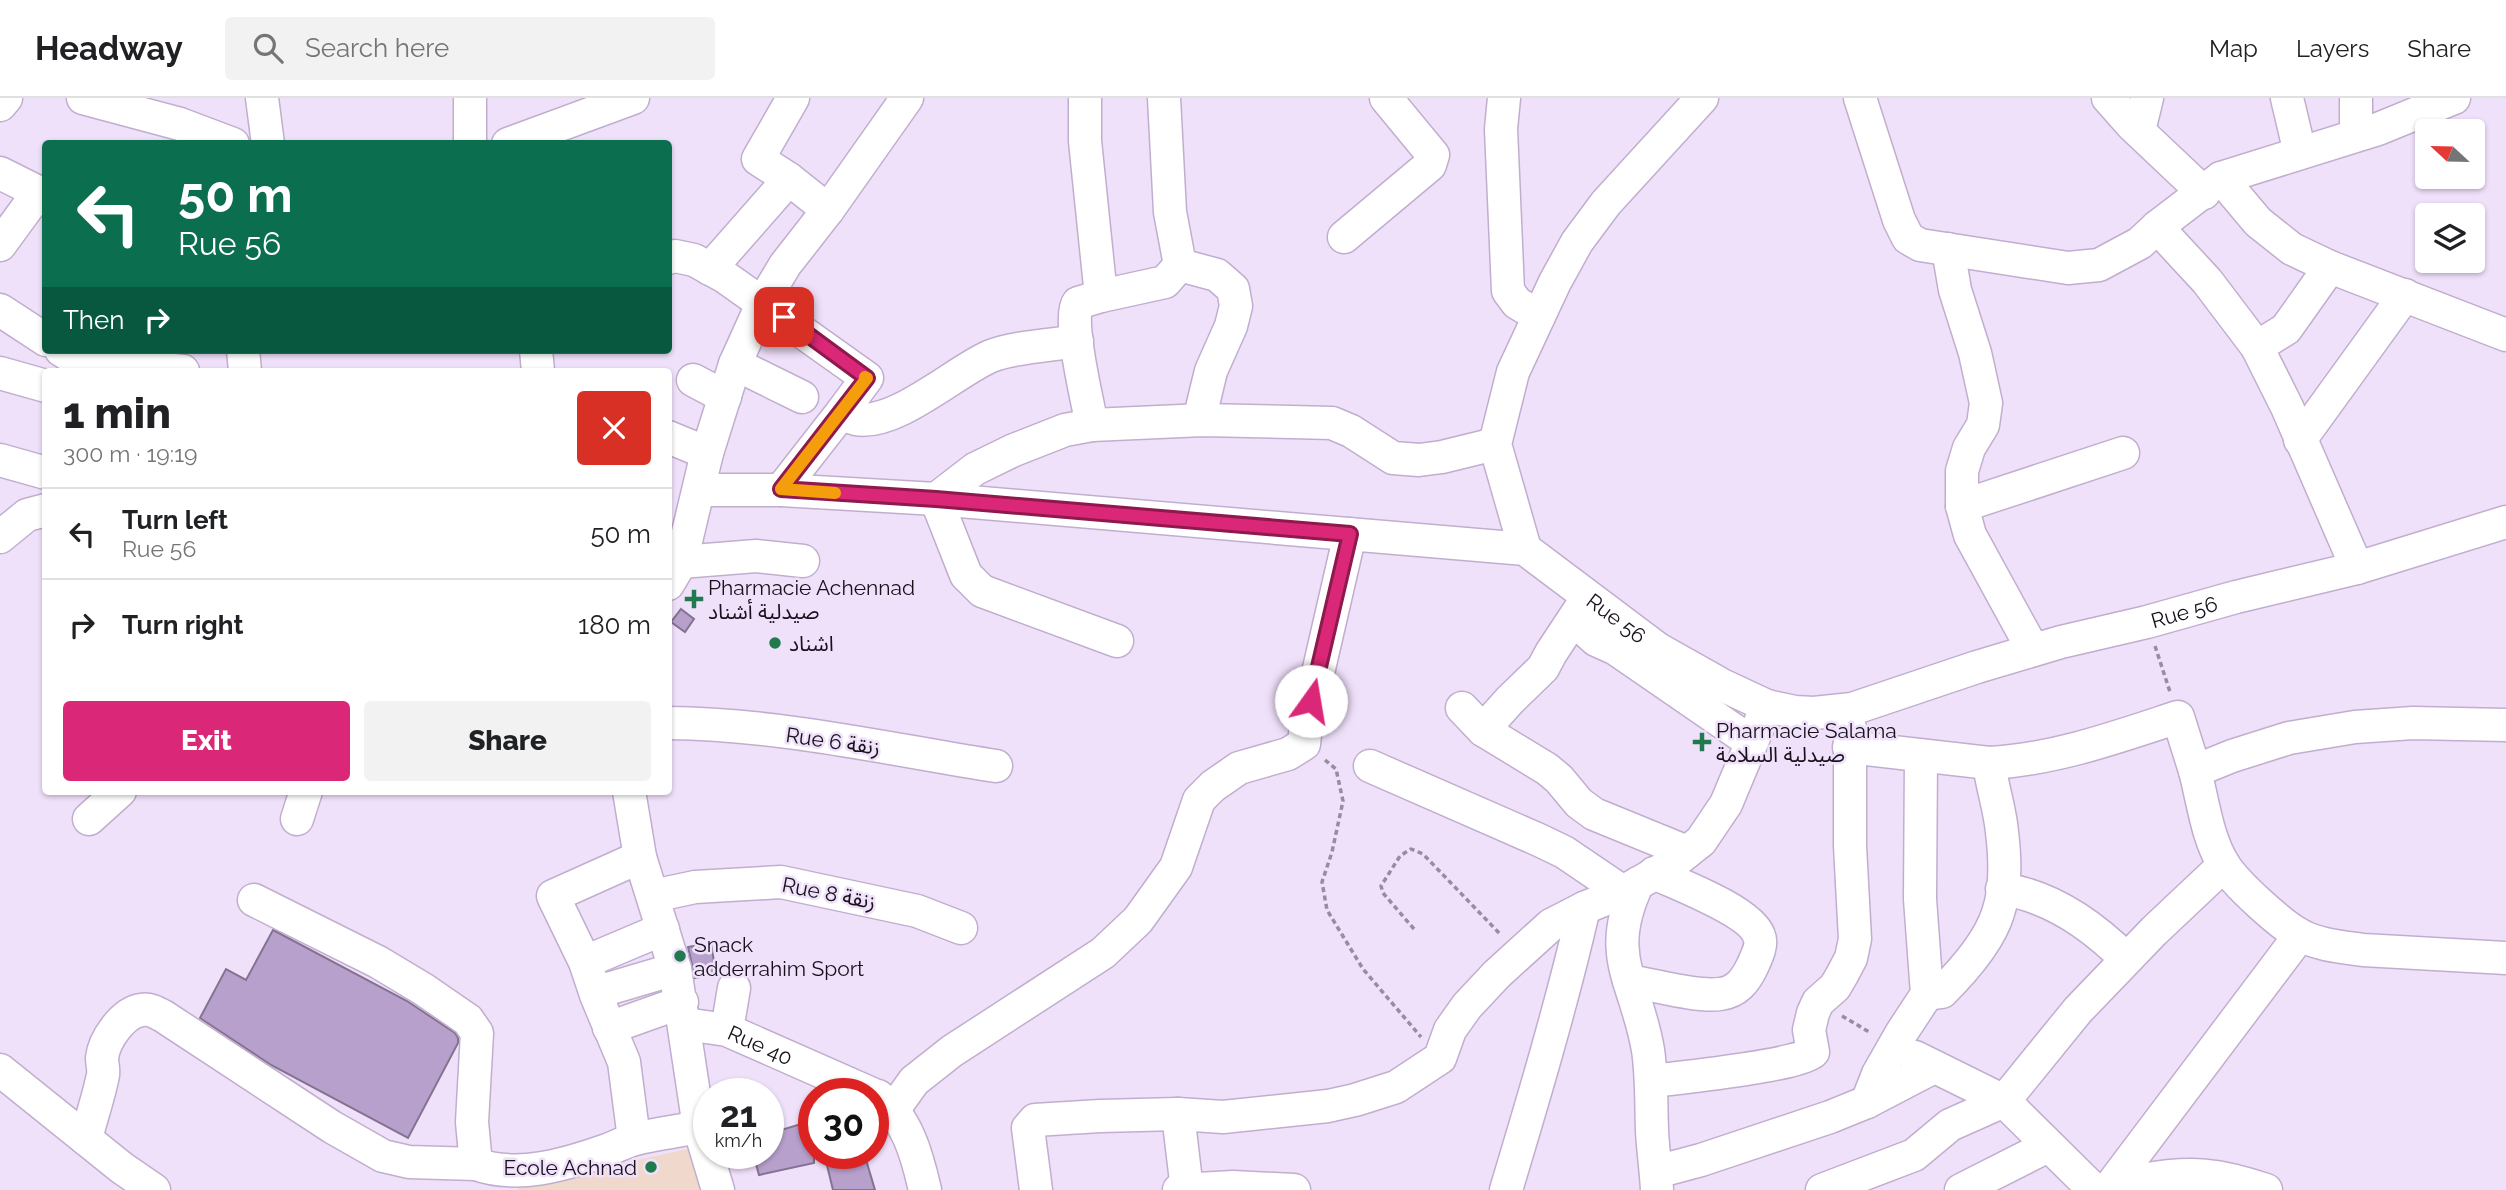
<!DOCTYPE html>
<html lang="en">
<head>
<meta charset="utf-8">
<style>
  :root { --surface:#fff; --page:#f2f2f2; --text:#202124; --muted:#757577; --line:#e0e0e0; --accent:#db2777 }
  body { margin:0; font-family:Raleway,"Noto Sans Arabic",sans-serif; background:var(--page); color:var(--text); height:100vh; display:flex; flex-direction:column; font-size:26px; white-space:nowrap }
  * { box-sizing:border-box; margin:0 }
  p { font-size:23px; color:var(--muted) }
  .icon { flex:none; width:38px; height:38px; fill:none; stroke:currentColor; stroke-width:2; stroke-linecap:round; stroke-linejoin:round }
  .map { position:relative; flex:1; overflow:hidden }
  .panel { position:absolute; left:42px; top:270px; width:630px; height:427px; display:flex; flex-direction:column; background:var(--surface); border-radius:7px; box-shadow:0 2px 5px #0004 }
  .panel>* { flex:none }
  .banner { position:absolute; left:42px; top:42px; width:630px; height:214px; border-radius:7px; box-shadow:0 2px 5px #0004; background:#0b6e4f; color:#fff; overflow:hidden }
  .needle { width:46px; rotate:292deg }
  .fabs { position:absolute; left:2415px; top:21px; display:grid; gap:14px }
  .fabs a { display:grid; place-items:center; width:70px; height:70px; border-radius:7px; background:var(--surface); box-shadow:0 2px 5px #0004; font-size:35px }
  .speed { position:absolute; left:693px; top:980px; display:flex; gap:14px; font-size:35px; font-weight:700; text-align:center }
  .speed>* { display:grid; place-content:center; width:91px; height:91px; border-radius:50%; background:var(--surface); box-shadow:0 2px 5px #0004; line-height:1 }
  .speed small { font-size:18px; font-weight:400 }
  .speed .limit { border:10px solid #d22; background:#fff; color:#111 }
  .pin { position:absolute; display:grid; place-items:center; width:60px; height:60px; color:#fff; margin:-30px; border-radius:14px; box-shadow:0 4px 10px #0006 }
  .me { position:absolute; width:77px; margin:-38px; rotate:13deg; stroke-linejoin:round; filter:drop-shadow(0 0 5px #0008) }
  .turn { display:flex; align-items:center; gap:24px; height:147px; padding:0 21px; font-size:32px }
  .turn .icon { width:91px; height:91px; stroke-width:2.5 }
  .turn b { display:block; font-size:49px; line-height:60px }
  .then { display:flex; align-items:center; height:66px; padding:0 21px; background:#0003; gap:14px; font-size:26px }
  .round { display:grid; place-items:center; flex:none; width:74px; height:74px; border-radius:7px; background:var(--page) }
  .overview { display:flex; align-items:center; justify-content:space-between; height:119px; padding:0 21px }
  h1 { font-size:42px; font-weight:800; line-height:52px }
  .cta { display:flex; gap:14px; margin-top:auto; padding:14px 21px }
  .cta a { flex:1; height:80px; border-radius:7px; background:var(--accent); color:#fff; font-size:28px; font-weight:800; line-height:80px; text-align:center }
  .cta a+a { background:var(--page); color:var(--text) }
  ul { padding:0; list-style:none }
  li { display:flex; align-items:center; gap:21px; height:91px; padding:0 21px; border-top:2px solid var(--line) }
  li div { flex:1 }
  li b { display:block; font-size:26px }
  li em { font-style:normal }
  header { display:flex; align-items:center; gap:42px; box-sizing:border-box; height:98px; padding:0 35px; background:var(--surface); border-bottom:2px solid var(--line) }
  header strong { font-size:33px }
  nav { display:flex; gap:38px; margin-inline-start:auto; font-size:24px }
  .search { width:490px; height:63px; background:var(--page); display:flex; align-items:center; gap:18px; box-sizing:border-box; padding:0 24px; border-radius:7px; color:var(--muted); font-size:26px }
  .map>svg:first-child { display:block }
  .education { fill:#f0d8cd }
  .building { fill:#b8a0cc; stroke:#837391; stroke-width:2 }
  .lines { fill:none; stroke-linecap:round; stroke-linejoin:round }
  .minor-casing { stroke:#c1aece; stroke-width:35 }
  .path { stroke:#988ca0; stroke-width:3.5; stroke-dasharray:5 3.5; stroke-linecap:butt }
  .minor { stroke:#fff; stroke-width:32 }
  .route-casing { stroke:#8e194d; stroke-width:18 }
  .route { stroke:#db2777; stroke-width:12 }
  .slow { stroke:#f59e0b; stroke-width:12 }
  .poi-dot { fill:#217a4e; stroke:#f0e1fb; stroke-width:2.5 }
  .labels { text-anchor:middle; dominant-baseline:central; stroke-width:5; stroke-linejoin:round; paint-order:stroke }
  .poi-label { font-size:21px; fill:#18111c; stroke:#f0e1fb; text-anchor:start }
  .street-label { font-size:21px; fill:#18111c; stroke:#f0e1fb }
</style>
</head>
<body>
<header>
<strong>Headway</strong>
<div class="search"><svg class="icon" aria-label="search" viewBox="0 0 24 24"><circle cx="10" cy="10" r="6"/><path d="M15 15l6 6"/></svg>Search here</div>
<nav><a>Map</a><a>Layers</a><a>Share</a></nav>
</header>
<div class="map">
<svg width="2506" height="1092" viewBox="0 0 2506 1092">
  <rect width="100%" height="100%" fill="#f0e1fb"/>
  <!-- education -->
  <polygon class="education" points="692,1050 703,1092 518,1092 518,1088"/>
  <!-- building -->
  <g class="building">
    <polygon points="681,511 694,521 685,534 671,524"/>
    <polygon points="273,832 407,903 455,935 458,940 458,945 408,1040 271,967 200,920 226,871 246,882"/>
    <polygon points="711,845 716,876 695,880 688,849"/>
    <polygon points="814,1022 814,1065 759,1077 753,1055 768,1055 768,1036"/>
    <polygon points="824,1055 864,1055 875,1092 833,1092"/>
  </g>
  <g class="lines">
    <defs>
      <g id="minor">
        <polyline points="83,0 180,26 233,46"/>
        <polyline points="262,0 268,46"/>
        <polyline points="793,0 758,61 789,81 828,112"/>
        <path d="M1085 0V43L1101 198 1078 205C1067 219 1088 306 1092 327"/>
        <polyline points="1164,0 1170,114 1180,167 1217,177 1233,191 1236,208 1231,228 1211,273 1202,310 1203,322"/>
        <polyline points="1504,0 1501,31 1508,193 1517,205 1539,218"/>
        <polyline points="1860,0 1899,122 1908,140 1920,147 2068,170 2099,167 2140,145 2157,129 2221,80 2378,31 2454,0"/>
        <polyline points="2108,0 2131,26 2204,95"/>
        <polyline points="2287,0 2300,55"/>
        <polyline points="0,7 6,0"/>
        <polyline points="2139,33 2147,0"/>
        <polyline points="2356,37 2356,0"/>
        <polyline points="470,46 470,0"/>
        <polyline points="508,46 633,0"/>
        <polyline points="0,75 46,98"/>
        <polyline points="2221,80 2258,124 2292,151 2330,169 2506,237"/>
        <polyline points="2157,129 2207,183 2257,249 2287,309 2357,470"/>
        <polyline points="1344,139 1430,67 1433,57 1386,0"/>
        <polyline points="0,147 38,95"/>
        <polyline points="1948,151 1955,192 1975,255 1986,305 1983,327 1969,350 1962,373 1962,408 1970,437 2033,552"/>
        <polyline points="668,160 675,158 694,162 725,179 867,280 842,314"/>
        <polyline points="710,171 789,81"/>
        <polyline points="1101,198 1165,184 1180,167"/>
        <polyline points="0,212 46,242"/>
        <polyline points="2257,249 2286,231 2330,169"/>
        <polyline points="61,252 77,262 183,273"/>
        <polyline points="243,252 245,273"/>
        <polyline points="536,252 538,273"/>
        <polyline points="735,266 802,299"/>
        <polyline points="0,275 46,288"/>
        <polyline points="693,282 725,299"/>
        <polyline points="668,339 707,355"/>
        <polyline points="2300,342 2405,197"/>
        <polyline points="0,362 46,375"/>
        <path id="s1" d="M699 392H781L936 401 1525 451 1658 551 1722 587 1767 608 1795 614 1814 615 1852 611 1977 569 2061 544 2147 524 2236 499 2357 470 2506 424"/>
        <path d="M781 392 842 314C846 316 851 320 856 321 895 329 957 272 991 258 1013 249 1053 247 1077 243"/>
        <polyline points="1962,408 2123,355"/>
        <polyline points="0,439 27,417 46,412"/>
        <polyline points="1525,451 1495,346 1513,274 1555,184 1577,144 1606,105 1702,0"/>
        <polyline points="681,464 756,458 803,463"/>
        <polyline points="668,486 681,464 707,355 735,266 763,204 785,167 828,112 907,0"/>
        <polyline points="1574,522 1596,542 1616,551 1751,644"/>
        <polyline points="1117,543 982,493 966,477 936,401 975,371 1014,352 1065,332 1092,327 1203,322 1332,325 1351,333 1393,360 1419,362 1442,359 1495,346"/>
        <polyline points="1462,610 1483,632 1547,671 1559,681 1579,705 1594,716 1687,754"/>
        <path d="M668 625C778 626 888 651 996 668"/>
        <polyline points="1483,632 1510,602 1543,570 1551,555 1584,505"/>
        <path d="M1849 649 1989 665C2053 662 2117 639 2178 619L2195 673 2232 658 2289 640 2355 629 2413 625 2506 627"/>
        <polyline points="1370,668 1539,742 1564,754 1623,794"/>
        <path d="M2195 673C2203 703 2207 740 2224 767 2236 786 2280 826 2300 837 2318 847 2343 849 2363 852L2506 860"/>
        <polyline points="629,693 640,759 675,871 699,1029 718,1092"/>
        <polyline points="89,721 120,693"/>
        <polyline points="297,721 306,693"/>
        <path d="M1638 785C1603 858 1636 882 1648 952 1652 979 1651 1005 1652 1033 1653 1052 1656 1072 1657 1092"/>
        <path d="M2002 791C2051 798 2092 827 2126 861"/>
        <polyline points="653,798 695,789 781,784 917,813 961,830"/>
        <path d="M254 802 378 864 423 891 468 922 477 935 472 1024 476 1066C517 1081 564 1067 604 1053 614 1050 624 1044 635 1041 655 1036 678 1033 699 1029"/>
        <polyline points="585,864 663,831"/>
        <path d="M1629 883C1655 887 1696 899 1720 896 1737 894 1745 883 1752 869 1756 860 1763 847 1759 838 1751 813 1677 786 1654 775"/>
        <polyline points="611,890 675,871"/>
        <path d="M1927 896 1942 894C1963 873 1989 844 1998 815 2006 792 2005 759 2002 734 2000 711 1992 689 1989 665"/>
        <path id="s2" d="M685 926 727 932 872 996"/>
        <polyline points="609,930 682,904"/>
        <polyline points="727,932 734,890"/>
        <polyline points="1915,959 2004,1003 2094,1092"/>
        <polyline points="0,972 122,1070 154,1092"/>
        <path d="M1652 983C1678 980 1801 967 1813 954L1809 932 1813 915 1818 904 1835 889 1842 877 1851 860 1855 841 1850 748V630"/>
        <path d="M878 998C907 1020 917 1057 925 1092"/>
        <polyline points="1867,1004 1878,976 1902,934 1927,896 1920,801 1921,658"/>
        <polyline points="894,1011 914,983 952,953 1103,855 1138,822 1176,769 1199,702 1213,688 1239,670 1288,656 1304,646 1306,627 1350,436"/>
        <polyline points="1178,1016 1187,1092"/>
        <path d="M86 1041C91 1020 99 998 103 977 104 971 102 966 102 960 104 942 123 914 142 912 149 910 157 915 163 918L332 1029 383 1058 409 1064 476 1066"/>
        <polyline points="634,1041 624,964 596,897 585,864 553,798 640,759"/>
        <polyline points="1656,1074 1701,1062 1830,1019 1867,1004 1934,969"/>
        <polyline points="2110,1089 2300,837"/>
        <polyline points="1036,1092 1028,1030 1035,1022 1100,1018 1178,1016 1223,1019 1328,1008 1355,1002 1396,989 1440,960 1450,932 1467,908 1497,876 1551,827 1584,810 1623,794 1672,766 1701,743 1726,706 1767,608"/>
        <polyline points="1179,1092 1233,1089 1294,1092"/>
        <path d="M1506 1092C1534 999 1562 905 1584 810"/>
        <polyline points="1822,1092 1914,1057 1950,1027 2004,1003 2078,912 2154,833 2224,767"/>
        <polyline points="1961,1092 2048,1048"/>
        <path d="M2106 1092C2116 1085 2130 1084 2142 1082 2191 1073 2219 1076 2266 1092"/>
      </g>
    </defs>
    <!-- minor casing -->
    <use href="#minor" class="minor-casing"/>
    <!-- path -->
    <g class="path">
      <polyline points="2155,548 2170,594"/>
      <polyline points="1325,662 1336,671 1343,703 1332,754 1322,784 1327,812 1363,871 1421,939"/>
      <polyline points="1414,831 1383,795 1381,788 1400,758 1411,751 1423,756 1501,837"/>
      <polyline points="1842,918 1871,935"/>
    </g>
    <!-- minor -->
    <use href="#minor" class="minor"/>
  </g>
  <g class="lines">
    <defs>
      <polyline id="route" points="784,219 867,280 781,391 936,401 1350,436 1311,603"/>
    </defs>
    <!-- route casing -->
    <use href="#route" class="route-casing"/>
    <!-- route -->
    <use href="#route" class="route"/>
    <!-- slow -->
    <polyline class="slow" points="835,395 781,391 867,280 865,279"/>
  </g>
  <!-- markers -->
  <g class="poi-dot">
    <path d="M690.5 490.5h7v7h7v7h-7v7h-7v-7h-7v-7h7z"/>
    <circle cx="775" cy="545" r="7"/>
    <path d="M1698.5 633.5h7v7h7v7h-7v7h-7v-7h-7v-7h7z"/>
    <circle cx="680" cy="858" r="7"/>
    <circle cx="651" cy="1069" r="7"/>
  </g>
  <g class="labels">
    <!-- poi labels -->
    <g class="poi-label">
      <text x="708" y="489">Pharmacie Achennad<tspan x="708" dy="24">صيدلية أشناد</tspan></text>
      <text x="789" y="545">اشناد</text>
      <text x="1716" y="632">Pharmacie Salama<tspan x="1716" dy="24">صيدلية السلامة</tspan></text>
      <text x="694" y="846">Snack<tspan x="694" dy="24">adderrahim Sport</tspan></text>
      <text x="637" y="1069" text-anchor="end">Ecole Achnad</text>
    </g>
    <!-- street labels -->
    <g class="street-label">
      <text stroke="none"><textPath href="#s1" startOffset="1550">Rue 56</textPath></text>
      <text stroke="none"><textPath href="#s1" startOffset="943">Rue 56</textPath></text>
      <text transform="translate(833 643) rotate(8)">Rue 6 زنقة</text>
      <text transform="translate(829 795) rotate(11)">Rue 8 زنقة</text>
      <text stroke="none"><textPath href="#s2" startOffset="79">Rue 40</textPath></text>
    </g>
  </g>
</svg>
<div class="fabs">
<a><svg class="needle" viewBox="-14 -14 28 28"><path d="M0-13l5 13h-10z" fill="#e53935"/><path d="M0 13l5-13h-10z" fill="#757577"/></svg></a>
<a><svg class="icon" aria-label="layers" viewBox="0 0 24 24"><path d="M12 4l9 5-9 5-9-5zM3 14l9 5 9-5"/></svg></a>
</div>
<div class="speed"><div>21<small>km/h</small></div><div class="limit">30</div></div>
<div class="pin" style="left:784px;top:219px;background:#d93025"><svg class="icon" aria-label="arrive" viewBox="0 0 24 24"><path d="M6 21V4h12l-3 4 3 4H6"/></svg></div>
<svg class="me" style="left:1311px;top:603px" viewBox="-20 -20 40 40"><circle r="19" fill="#fff"/><path d="M0-13L10 11 0 6-10 11z" fill="#db2777"/></svg>
<div class="banner">
<div class="turn"><svg class="icon" aria-label="left" viewBox="0 0 24 24"><path d="M17 20v-9H6M10 6l-5 5 5 5"/></svg><div><b>50 m</b>Rue 56</div></div>
<div class="then">Then<svg class="icon" aria-label="right" viewBox="0 0 24 24"><path d="M7 20v-9h11M14 6l5 5-5 5"/></svg></div>
</div>
<section class="panel">
<div class="overview"><div><h1>1 min</h1><p>300 m · 19:19</p></div><a class="round" style="background:#d93025;color:#fff"><svg class="icon" aria-label="close" viewBox="0 0 24 24"><path d="M6 6l12 12M18 6L6 18"/></svg></a></div>
<ul>
<li><svg class="icon" aria-label="left" viewBox="0 0 24 24"><path d="M17 20v-9H6M10 6l-5 5 5 5"/></svg><div><b>Turn left</b><p>Rue 56</p></div><em>50 m</em></li>
<li><svg class="icon" aria-label="right" viewBox="0 0 24 24"><path d="M7 20v-9h11M14 6l5 5-5 5"/></svg><div><b>Turn right</b></div><em>180 m</em></li>
</ul>
<div class="cta"><a>Exit</a><a>Share</a></div>
</section>
</div>
</body>
</html>
